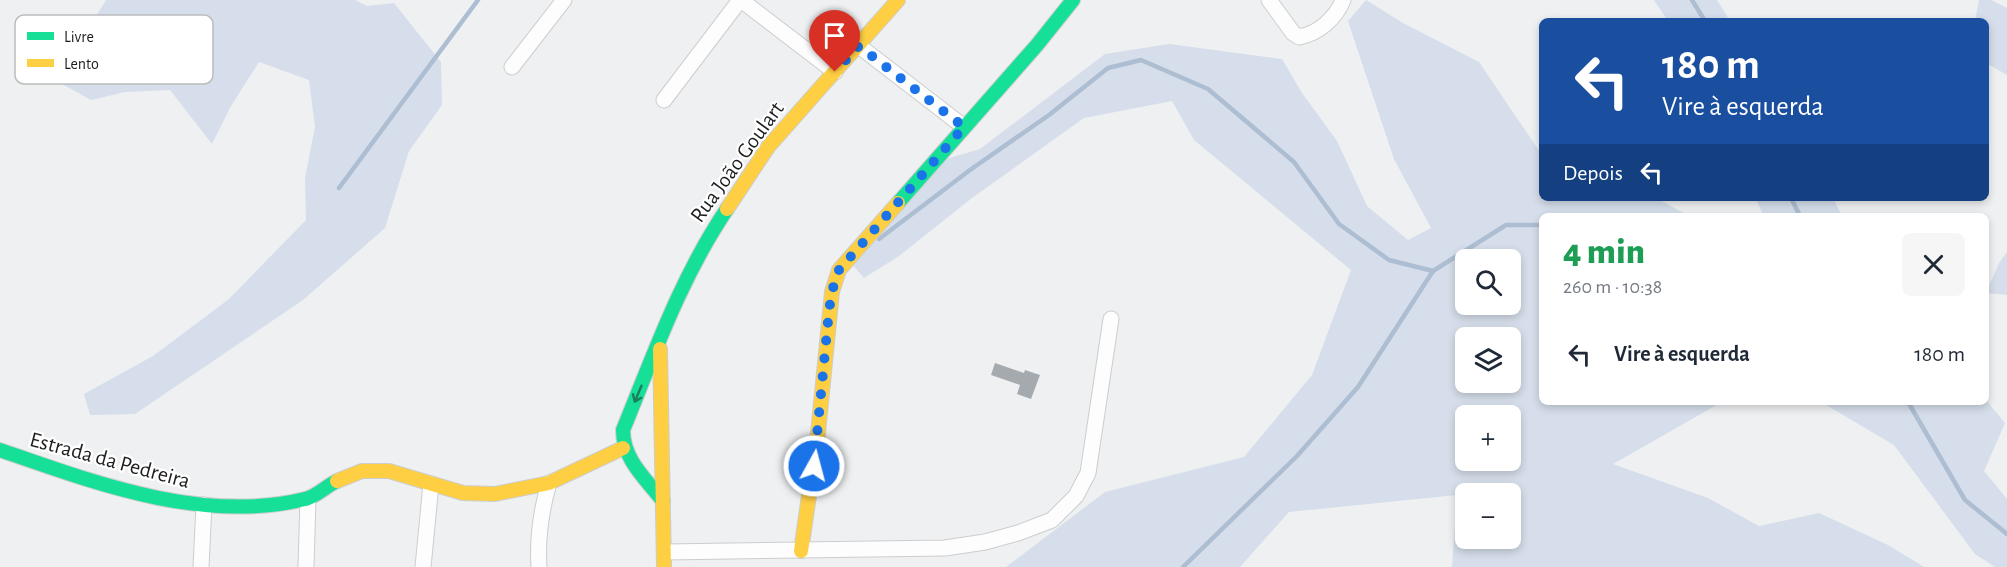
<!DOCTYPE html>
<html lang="pt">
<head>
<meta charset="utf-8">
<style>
  :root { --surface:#fff; --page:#f6f6f7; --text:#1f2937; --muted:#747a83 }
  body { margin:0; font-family:"Alegreya Sans",sans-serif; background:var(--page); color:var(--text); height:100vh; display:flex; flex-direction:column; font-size:22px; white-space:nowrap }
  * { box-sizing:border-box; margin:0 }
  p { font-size:20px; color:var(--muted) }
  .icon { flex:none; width:33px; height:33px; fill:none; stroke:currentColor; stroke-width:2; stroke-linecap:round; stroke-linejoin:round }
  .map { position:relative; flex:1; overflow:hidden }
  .sheet { position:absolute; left:1539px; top:213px; width:450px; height:192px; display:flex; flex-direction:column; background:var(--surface); border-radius:9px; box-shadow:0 3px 9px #0003 }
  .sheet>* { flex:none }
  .hud { position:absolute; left:1539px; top:18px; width:450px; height:183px; border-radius:9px; box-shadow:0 3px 9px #0003; background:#1a4fa0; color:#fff; overflow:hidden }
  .tools { position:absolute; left:1455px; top:249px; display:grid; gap:12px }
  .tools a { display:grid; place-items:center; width:66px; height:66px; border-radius:9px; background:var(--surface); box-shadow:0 3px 9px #0003; font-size:30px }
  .pin { position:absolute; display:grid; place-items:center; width:51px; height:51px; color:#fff; margin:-62px -26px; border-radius:50% 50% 50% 0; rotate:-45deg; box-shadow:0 0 6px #0007 }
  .pin .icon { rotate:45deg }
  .me { position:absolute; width:66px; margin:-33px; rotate:7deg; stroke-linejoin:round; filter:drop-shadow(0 0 4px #0008) }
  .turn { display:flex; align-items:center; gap:21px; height:126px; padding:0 24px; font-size:27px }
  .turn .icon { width:78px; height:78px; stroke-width:2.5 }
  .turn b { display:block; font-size:42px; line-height:51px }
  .then { display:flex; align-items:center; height:57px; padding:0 24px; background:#0003; gap:12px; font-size:22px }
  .round { display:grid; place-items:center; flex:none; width:63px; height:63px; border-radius:9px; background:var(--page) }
  .overview { display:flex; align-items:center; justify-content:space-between; height:102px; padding:0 24px }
  h1 { font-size:36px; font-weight:800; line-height:45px; color:#1e9e55 }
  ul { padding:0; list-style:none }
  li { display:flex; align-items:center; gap:18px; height:78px; padding:0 24px }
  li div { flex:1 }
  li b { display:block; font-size:22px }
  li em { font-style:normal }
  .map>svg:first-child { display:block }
  .green { fill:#d5deea; fill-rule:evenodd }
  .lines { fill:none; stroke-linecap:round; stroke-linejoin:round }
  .stream { stroke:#adbed2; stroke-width:4.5 }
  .building { fill:#a5aaaf }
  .street-casing { stroke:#cccdce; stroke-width:17 }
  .fast-casing { stroke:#cccdce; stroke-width:16 }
  .slow-casing { stroke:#cccdce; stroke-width:16 }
  .street { stroke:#fdfdfd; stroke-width:15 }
  .fast { stroke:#16e098; stroke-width:14 }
  .slow { stroke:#ffcf43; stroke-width:14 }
  .oneway { stroke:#1a7f5c }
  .route { stroke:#1a73e8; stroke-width:10; stroke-dasharray:0 18 }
  .labels { text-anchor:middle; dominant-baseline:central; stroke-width:4.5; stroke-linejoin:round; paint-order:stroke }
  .street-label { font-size:22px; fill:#1d1e1f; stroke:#fff }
  .key { fill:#fff; stroke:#bbbcbc; stroke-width:1.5 }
  .key-label { font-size:16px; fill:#1d1e1f }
</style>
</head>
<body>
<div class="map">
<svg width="2007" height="567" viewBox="0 0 2007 567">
  <rect width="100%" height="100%" fill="#eff0f2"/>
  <!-- green -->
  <g class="green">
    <polygon points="106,0 355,0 367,6 394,3 441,62 442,105 409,151 385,228 303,300 135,414 90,415 84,394 153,356 229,299 306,220 305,178 315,127 309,80 259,62 231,106 212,144 170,90 125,92 91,100 62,84 63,70"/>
    <path d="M1366 0 1403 23 1479 62 1542 155V198H1656L1689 216H1542V402H1722L1613 464 1708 498 1759 526 1819 513 1888 545 1924 567H1452L1457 495 1289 512 1240 567H1006L1105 492 1244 457 1312 375 1351 270 1194 140 1172 101 1084 118 972 198 899 256 864 278 852 264 943 160 980 149 1105 54 1169 44 1282 59 1302 93 1337 141 1367 206 1408 240 1431 228 1394 159 1348 21ZM1466 260H1510V304H1466ZM1466 338H1510V382H1466ZM1466 416H1510V460H1466ZM1466 494H1510V538H1466Z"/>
    <polygon points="1654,0 1717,0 1730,21 1668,21"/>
    <polygon points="1979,0 1991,0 2007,8 2007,75 1986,63 1986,21 1975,21"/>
    <polygon points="1756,198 1833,198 1842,216 1761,216 1762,213"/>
    <polygon points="2007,252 2007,295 1986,293 1999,263"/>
    <polygon points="1986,400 2005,423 1984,471 2007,499 2007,567 1995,567 1975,554 1894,445 1821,402 1986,402"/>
  </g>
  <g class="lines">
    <!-- stream -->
    <g class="stream">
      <polyline points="1692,0 1705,21"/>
      <polyline points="339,188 478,0"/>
      <polyline points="1791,198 1800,216"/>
      <polyline points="879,239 970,170 1049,115 1108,68 1141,60 1208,89 1294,162 1339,224 1389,260 1433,271 1506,225 1542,225"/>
      <polyline points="1908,402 1965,500 2007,534"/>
      <polyline points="1183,567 1297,456 1358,387 1433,271"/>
    </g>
  </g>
  <!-- building -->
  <g class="building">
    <polygon points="831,18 849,34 832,52 813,37"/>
    <polygon points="995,363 1024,373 1025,370 1040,375 1031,399 1017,394 1020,385 991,375"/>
  </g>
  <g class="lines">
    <defs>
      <g id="street">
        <polyline points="741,0 835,72"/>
        <path d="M1269 0 1293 33 1299 37C1318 34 1336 18 1343 0"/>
        <polyline points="859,46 964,127"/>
        <polyline points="512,67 564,0"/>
        <polyline points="664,100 740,0"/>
        <polyline points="665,552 945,548 985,542 1018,533 1052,520 1076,496 1088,473 1111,319"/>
        <polyline points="201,567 204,505"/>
        <polyline points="306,567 308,499"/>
        <polyline points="423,567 431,484"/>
        <path d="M539 567C537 537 541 511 549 483"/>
      </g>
      <g id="fast">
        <polyline points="898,203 1037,45 1073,0"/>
        <path d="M0 450C95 483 204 524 305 499 316 497 326 486 337 481"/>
        <path d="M663 501C646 479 623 460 623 430 654 354 681 277 727 209"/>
      </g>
      <g id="slow">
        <polyline points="727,209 768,147 898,0"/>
        <polyline points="660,349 664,567"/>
        <polyline points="337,481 362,471 389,471 463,493 495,494 549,483 623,448"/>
        <polyline points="801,551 818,433 832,292 839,270 898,203"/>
      </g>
    </defs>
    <!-- street casing -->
    <use href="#street" class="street-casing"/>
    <!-- fast casing -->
    <use href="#fast" class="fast-casing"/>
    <!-- slow casing -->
    <use href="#slow" class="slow-casing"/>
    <!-- street -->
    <use href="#street" class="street"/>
    <!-- fast -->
    <use href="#fast" class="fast"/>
    <!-- slow -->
    <use href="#slow" class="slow"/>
  </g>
  <!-- one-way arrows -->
  <defs><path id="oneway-shaft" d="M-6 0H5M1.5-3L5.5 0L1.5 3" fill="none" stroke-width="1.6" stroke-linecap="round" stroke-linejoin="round" transform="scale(1.5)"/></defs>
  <use class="oneway" href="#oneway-shaft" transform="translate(638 394) rotate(113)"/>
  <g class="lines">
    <!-- route -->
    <polyline class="route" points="814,466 829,311 832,291 839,270 964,127 859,46 835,72"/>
  </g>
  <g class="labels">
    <!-- street labels -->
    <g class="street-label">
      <text transform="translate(737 162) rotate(-54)">Rua João Goulart</text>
      <text transform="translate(110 460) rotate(15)">Estrada da Pedreira</text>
    </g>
  </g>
  <!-- legend -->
  <rect x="15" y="15" width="198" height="69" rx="9" class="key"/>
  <rect x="27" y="32" width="27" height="8" fill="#16e098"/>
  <rect x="27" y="59" width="27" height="8" fill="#ffcf43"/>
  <g class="key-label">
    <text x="64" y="42">Livre</text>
    <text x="64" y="69">Lento</text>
  </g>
</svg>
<div class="tools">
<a><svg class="icon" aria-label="search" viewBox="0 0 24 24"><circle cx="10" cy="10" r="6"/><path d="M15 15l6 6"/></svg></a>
<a><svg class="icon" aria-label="layers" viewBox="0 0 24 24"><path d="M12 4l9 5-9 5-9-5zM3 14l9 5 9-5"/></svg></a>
<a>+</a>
<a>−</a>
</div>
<div class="pin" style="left:835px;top:72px;background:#d93025"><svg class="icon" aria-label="arrive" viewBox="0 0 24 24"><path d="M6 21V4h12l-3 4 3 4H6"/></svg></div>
<svg class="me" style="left:814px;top:466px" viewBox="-20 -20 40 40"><circle r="17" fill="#1a73e8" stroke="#fff" stroke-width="3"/><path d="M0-11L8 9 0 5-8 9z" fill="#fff"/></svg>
<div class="hud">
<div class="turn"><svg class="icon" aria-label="left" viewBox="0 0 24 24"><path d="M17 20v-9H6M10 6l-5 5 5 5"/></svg><div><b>180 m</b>Vire à esquerda</div></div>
<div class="then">Depois<svg class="icon" aria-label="left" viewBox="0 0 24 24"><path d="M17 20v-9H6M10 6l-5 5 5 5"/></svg></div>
</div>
<section class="sheet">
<div class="overview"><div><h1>4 min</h1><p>260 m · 10:38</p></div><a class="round"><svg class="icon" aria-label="close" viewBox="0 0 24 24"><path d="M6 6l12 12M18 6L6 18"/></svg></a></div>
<ul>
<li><svg class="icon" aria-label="left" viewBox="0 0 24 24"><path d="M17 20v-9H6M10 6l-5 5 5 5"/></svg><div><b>Vire à esquerda</b></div><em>180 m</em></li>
</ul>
</section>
</div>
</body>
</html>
